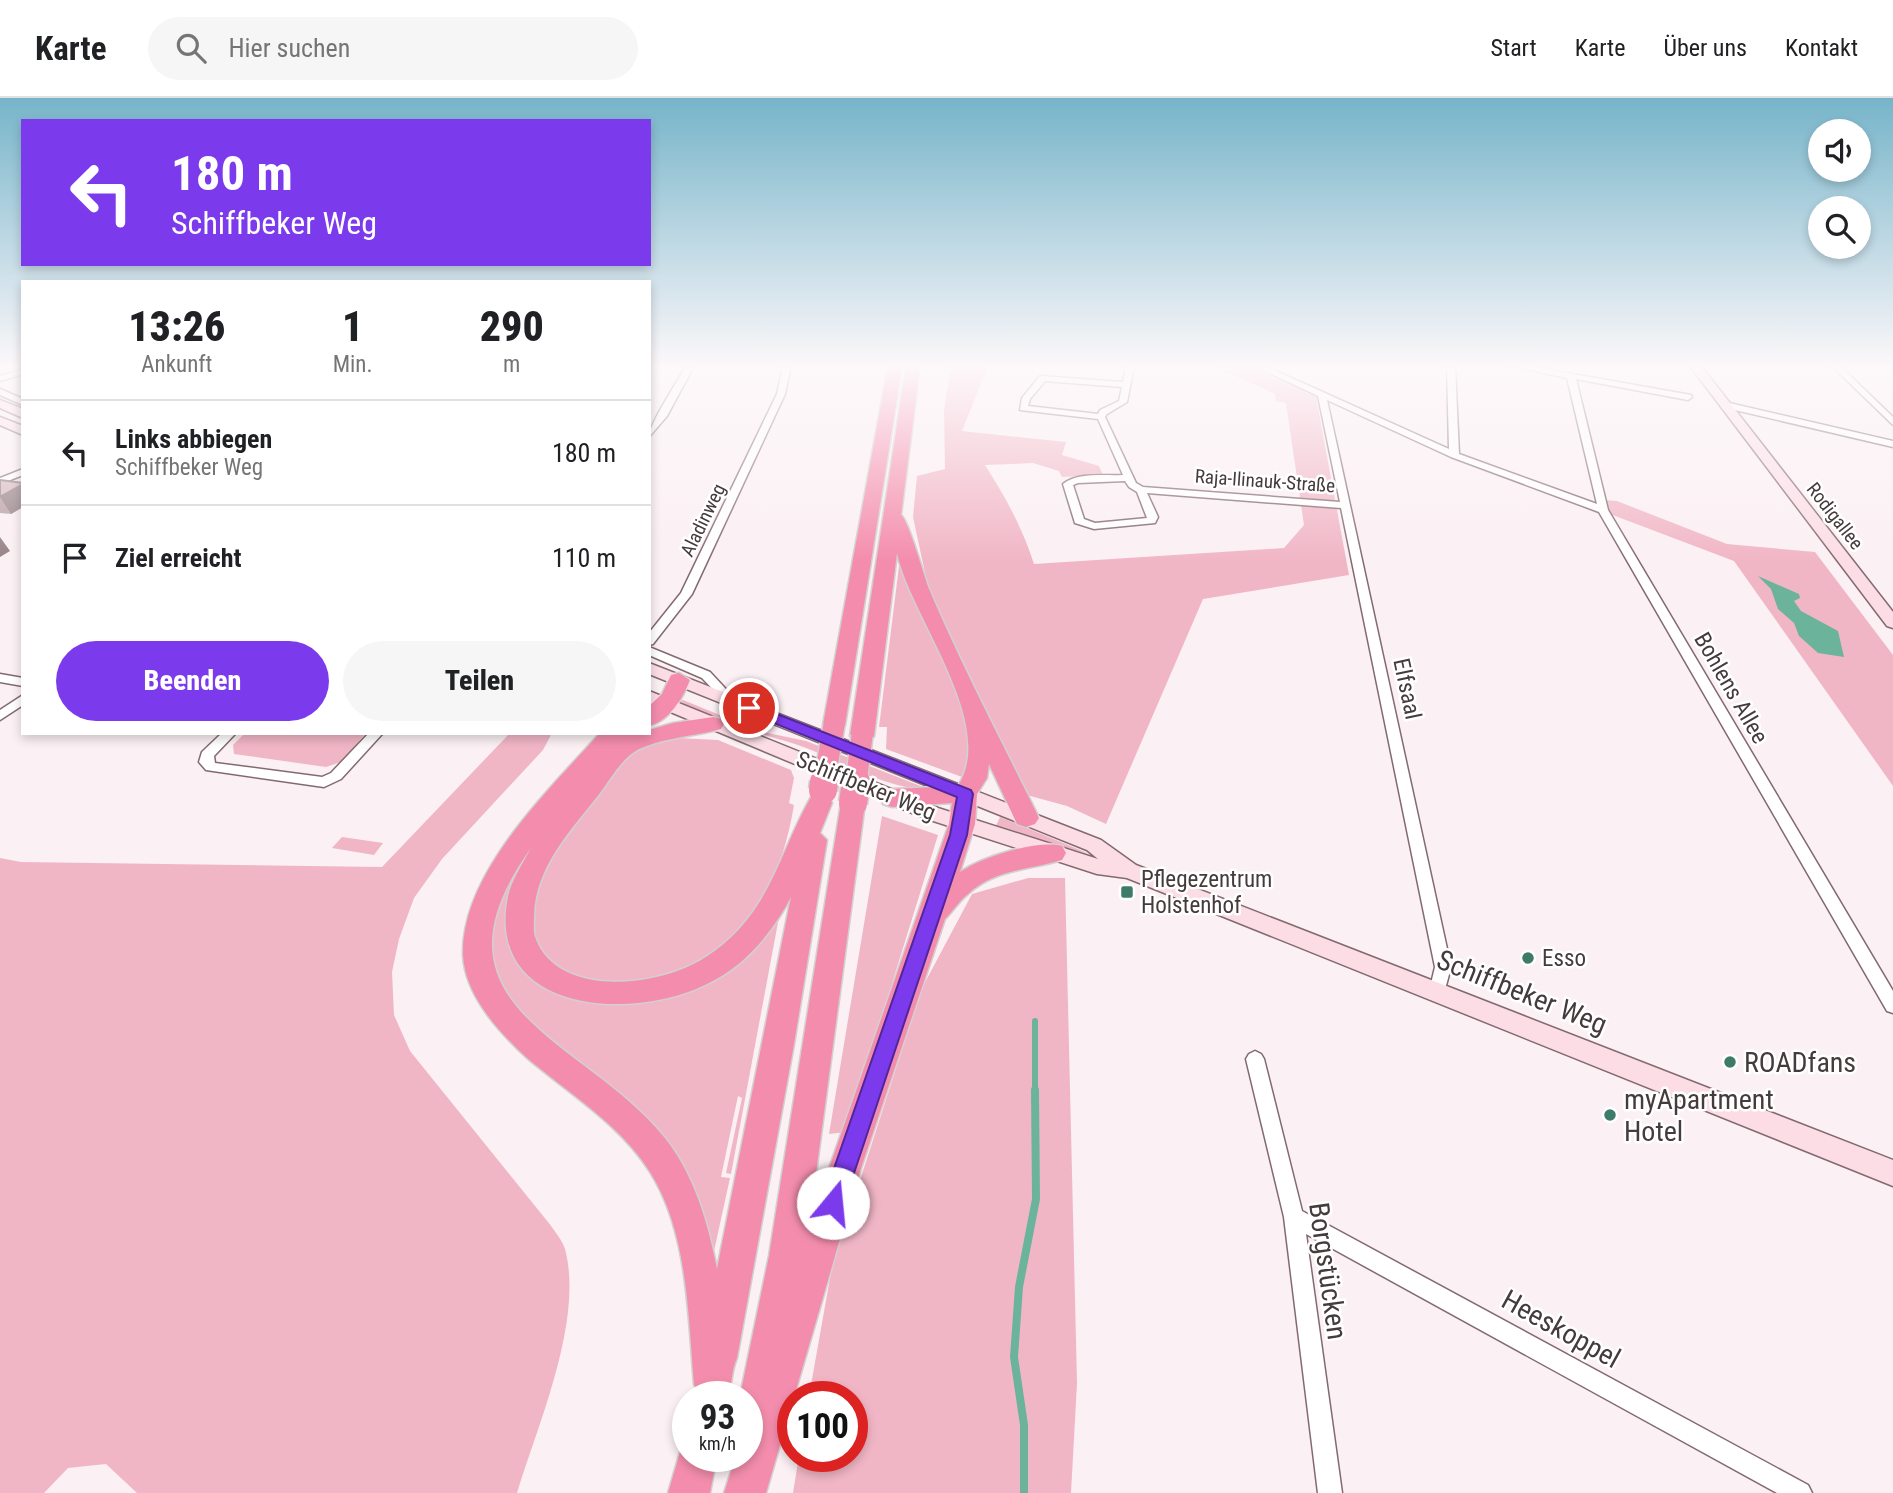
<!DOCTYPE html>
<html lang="de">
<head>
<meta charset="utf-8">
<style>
  :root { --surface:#fff; --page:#f6f6f6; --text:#202124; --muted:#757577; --line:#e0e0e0; --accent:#7c3aed }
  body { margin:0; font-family:"Roboto Condensed",sans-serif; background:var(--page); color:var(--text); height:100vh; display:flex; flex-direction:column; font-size:26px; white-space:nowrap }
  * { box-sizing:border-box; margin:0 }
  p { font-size:23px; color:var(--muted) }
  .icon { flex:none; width:38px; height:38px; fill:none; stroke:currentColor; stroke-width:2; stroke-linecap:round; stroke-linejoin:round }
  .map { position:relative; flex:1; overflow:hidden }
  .side { position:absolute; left:21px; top:182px; width:630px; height:455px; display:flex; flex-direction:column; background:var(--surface); border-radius:0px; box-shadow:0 4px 10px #0003 }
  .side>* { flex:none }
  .banner { position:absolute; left:21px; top:21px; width:630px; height:147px; border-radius:0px; box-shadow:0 4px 10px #0003; background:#7c3aed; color:#fff; overflow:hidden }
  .fabs { position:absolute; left:1808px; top:21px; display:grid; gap:14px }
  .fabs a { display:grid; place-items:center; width:63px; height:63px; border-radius:50%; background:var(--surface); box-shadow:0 4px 10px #0003; font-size:35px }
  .speed { position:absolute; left:672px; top:1283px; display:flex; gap:14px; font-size:35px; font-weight:700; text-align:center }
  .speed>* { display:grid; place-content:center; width:91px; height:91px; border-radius:50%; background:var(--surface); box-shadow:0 4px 10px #0003; line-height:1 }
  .speed small { font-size:18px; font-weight:400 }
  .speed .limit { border:10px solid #d22; background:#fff; color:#111 }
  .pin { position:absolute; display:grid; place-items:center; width:60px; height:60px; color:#fff; margin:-30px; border:4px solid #fff; border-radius:50%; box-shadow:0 2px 7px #0007 }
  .me { position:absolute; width:77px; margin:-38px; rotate:17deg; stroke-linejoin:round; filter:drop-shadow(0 0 5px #0008) }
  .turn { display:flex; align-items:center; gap:24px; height:147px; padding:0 35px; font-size:32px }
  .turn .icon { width:91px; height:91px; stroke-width:2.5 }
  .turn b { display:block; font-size:49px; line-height:60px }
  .eta { display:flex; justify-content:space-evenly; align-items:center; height:119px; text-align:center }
  .eta b { font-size:42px; font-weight:800; line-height:49px }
  .button { display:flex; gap:14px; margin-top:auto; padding:14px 35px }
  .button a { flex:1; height:80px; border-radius:42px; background:var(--accent); color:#fff; font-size:28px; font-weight:800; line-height:80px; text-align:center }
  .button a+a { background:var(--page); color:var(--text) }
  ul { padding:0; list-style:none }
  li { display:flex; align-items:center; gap:21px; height:105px; padding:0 35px; border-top:2px solid var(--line) }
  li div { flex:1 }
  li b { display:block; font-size:26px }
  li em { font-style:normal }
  header { display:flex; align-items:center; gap:42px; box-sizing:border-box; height:98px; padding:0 35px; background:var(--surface); border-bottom:2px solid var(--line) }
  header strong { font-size:33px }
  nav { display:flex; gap:38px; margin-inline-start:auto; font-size:24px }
  .search { width:490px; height:63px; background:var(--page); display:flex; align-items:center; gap:18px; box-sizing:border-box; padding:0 24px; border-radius:38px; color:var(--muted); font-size:26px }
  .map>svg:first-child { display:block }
  .green { fill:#f1b6c6 }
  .water { fill:#6cb39c }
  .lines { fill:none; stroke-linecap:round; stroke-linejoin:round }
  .stream-far1 { stroke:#6cb39c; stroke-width:6 }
  .stream { stroke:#6cb39c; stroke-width:8 }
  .street-casing { stroke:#836a70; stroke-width:3 }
  .secondary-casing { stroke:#836a70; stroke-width:3 }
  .highway-casing { stroke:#d2d0d0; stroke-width:3 }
  .street { fill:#fff; fill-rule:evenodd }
  .secondary { fill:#fcdde6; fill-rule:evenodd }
  .highway { fill:#f48dad; fill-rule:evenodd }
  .highway-bridge-far1-casing { stroke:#d2d0d0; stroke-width:24; stroke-linecap:butt }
  .highway-bridge-casing { stroke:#d2d0d0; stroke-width:31; stroke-linecap:butt }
  .highway-bridge-far1 { stroke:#f48dad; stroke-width:21 }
  .highway-bridge { stroke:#f48dad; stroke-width:28 }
  .wall { fill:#b8a0a6 }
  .shaded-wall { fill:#968287 }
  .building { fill:#d6bac1; stroke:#968287; stroke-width:2 }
  .route { fill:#7c3aed; stroke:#51269a; stroke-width:2 }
  .poi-dot { fill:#3e7c69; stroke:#fff; stroke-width:2.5 }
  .labels { text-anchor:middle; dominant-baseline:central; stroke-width:5; stroke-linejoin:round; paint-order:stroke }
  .far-street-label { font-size:19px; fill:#453a3c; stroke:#fff }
  .street-label { font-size:23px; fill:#453a3c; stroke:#fff }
  .poi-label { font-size:23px; fill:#453a3c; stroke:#fff; text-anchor:start }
  .near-street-label { font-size:28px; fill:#453a3c; stroke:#fff }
  .near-poi-label { font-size:28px; fill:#453a3c; stroke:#fff; text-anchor:start }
</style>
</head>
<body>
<header>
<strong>Karte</strong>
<div class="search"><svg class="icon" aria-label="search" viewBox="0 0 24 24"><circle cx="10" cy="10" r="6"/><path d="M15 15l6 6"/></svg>Hier suchen</div>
<nav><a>Start</a><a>Karte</a><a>Über uns</a><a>Kontakt</a></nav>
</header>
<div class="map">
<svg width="1893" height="1395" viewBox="0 0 1893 1395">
  <rect width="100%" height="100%" fill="#fbf0f3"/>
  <!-- green -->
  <g class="green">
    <path d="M951 268H988L962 333 1066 344 1062 357 1099 368 1103 377 1062 379 1059 373 1033 365 985 367C1006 400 1022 429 1034 466L1284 450 1304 427 1286 305 1276 303 1275 296 1214 268H1250L1316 299 1349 477 1203 501 1106 726 1067 708 1023 696 928 489 913 419 917 378 945 371 944 312Z"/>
    <polygon points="1603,402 1617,403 1727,446 1815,454 1893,557 1893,688 1734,463 1610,416"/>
    <polygon points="900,460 963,603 972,652 962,679 886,651 887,629 879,629"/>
    <path d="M683 602 759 633 806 643 928 691C882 691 838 660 795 646 758 634 713 625 680 603Z"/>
    <polygon points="245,635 366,635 341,664 326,669 234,656 233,647"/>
    <path d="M510 635H552L543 652 442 761 414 800 399 841 392 874 394 917 410 953 548 1124C554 1132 562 1142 565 1151 584 1222 538 1326 517 1395H137L106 1366 68 1370 44 1395H0V760L21 764 382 769Z"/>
    <path d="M678 640 718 642 791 672 794 680 789 705 794 707C785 762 765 814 721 851 672 892 533 910 530 818 529 781 559 747 579 720 599 695 617 659 646 645 655 641 668 641 678 640Z"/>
    <polygon points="882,718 938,737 846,1034 829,1036"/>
    <polygon points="1000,719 1090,756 995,730"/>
    <polygon points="545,736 521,862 647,901 779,819 731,1076 726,1075 742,1000 738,998 721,1079 730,1080 714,1153 568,957 522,917 497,886 488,824 525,755"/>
    <polygon points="342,739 383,745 374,757 332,750"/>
    <polygon points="1028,780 1065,780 1077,1285 1071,1395 793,1395 799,1358 852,1358 852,1298 809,1298 832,1169 922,890 972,796"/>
  </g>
  <!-- water -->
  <polygon class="water" points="1758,478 1799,496 1800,500 1794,503 1801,513 1838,533 1844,559 1818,555 1799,538 1794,525 1778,511 1771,491"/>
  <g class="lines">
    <!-- stream-far1 -->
    <polyline class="stream-far1" points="1035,923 1035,994"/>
    <!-- stream -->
    <polyline class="stream" points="1024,1395 1024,1327 1014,1259 1019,1189 1036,1101 1035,992"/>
    <defs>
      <g id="street">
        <path d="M686 268H694L667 318 649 339C649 326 678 283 686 268Z"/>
        <polygon points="783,268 791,268 785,296 692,496 653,546 649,547 649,535 681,495 777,296"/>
        <path d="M1126 268H1134L1127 304 1107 316 1105 319 1136 385 1143 389 1340 404 1318 298 1255 268H1265L1449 351 1447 268H1455L1459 356 1597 406 1567 280 1511 268H1528L1691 297 1692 299 1688 302 1576 281 1608 412 1893 893V915L1887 913 1599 414 1451 359 1327 302 1451 869 1443 899 1437 901 1431 899 1429 894 1435 869 1341 410 1147 395 1158 419 1155 425 1094 431 1075 425 1063 386C1078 374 1104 378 1123 377L1098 321 1020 312 1022 300 1040 278 1123 284ZM1045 283 1122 289 1119 303 1100 312 1098 316 1028 308 1030 301ZM1125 383 1129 389 1137 394 1147 420 1095 425 1084 421 1073 387 1078 385Z"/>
        <polygon points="1832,268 1840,268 1893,319 1893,327"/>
        <polygon points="23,271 23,276 0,283 0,278"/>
        <polygon points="0,291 23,301 23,307 0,297"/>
        <polygon points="1725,304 1893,343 1893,349 1722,309 1722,305"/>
        <polygon points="23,371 23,377 0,386 0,380"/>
        <polygon points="649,549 710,574 737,603 731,607 727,606 702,580 649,557"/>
        <polygon points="0,576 23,580 23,588 0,584"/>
        <polygon points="23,597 23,607 0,622 0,612"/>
        <polygon points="222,635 236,635 214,658 215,665 322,679 331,675 369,635 383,635 341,681 324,689 206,672 199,664 202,654"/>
        <polygon points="1255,953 1261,956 1264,961 1302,1113 1808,1387 1812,1395 1777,1395 1306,1136 1342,1395 1318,1395 1284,1119 1246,961 1249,956"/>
      </g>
      <g id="secondary">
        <polygon points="1690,268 1701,268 1893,514 1893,530 1887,528"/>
        <polygon points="0,302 23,311 23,320 0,310"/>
        <polygon points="0,319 23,328 23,337 0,327"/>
        <polygon points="649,565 1101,742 1136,767 1893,1062 1893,1088 1127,780 1097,776 924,720 649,605 649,593 938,710 1098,761 1087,752 649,576"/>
      </g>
      <g id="highway">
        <polygon points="888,268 902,268 845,627 842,632 826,632 823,627"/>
        <path d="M906 268H920L901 417C908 421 924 478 929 491 962 569 1002 644 1039 720L1035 726 1026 729 1017 726 989 666 987 680 977 696 975 726 960 774C982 759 1037 741 1062 748L1066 755 1062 762C1029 772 995 771 968 796 959 803 953 813 945 821L858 1079 766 1395H724L736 1358H747V1298H740L769 1158 841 705 844 699 853 696 862 699 865 705 809 1128 949 726 952 705 892 709 883 706 880 700 883 694 892 691 958 688C998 625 911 520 897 455L874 638 870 643H854L850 638Z"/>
        <path d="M679 575 690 582C683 600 669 623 649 628V608L662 596 671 577Z"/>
        <path d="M713 619 721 621 724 626 721 631C697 638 649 641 630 657 618 667 609 683 600 695 571 732 535 769 534 818 534 825 533 834 535 839 555 896 641 889 685 870 705 862 727 845 741 829 775 791 786 742 811 699L820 696 829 699 832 705 820 735 827 742 794 946 737 1260C731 1273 733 1285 727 1298H699L694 1286C688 1217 688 1134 650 1074 620 1026 568 995 526 959 498 933 465 897 463 857 461 775 549 692 600 635H649V632L673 625ZM531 750C523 765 511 783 508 799 485 915 632 924 707 886 745 868 772 835 791 799L717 1171C708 1125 694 1076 664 1039 584 940 416 910 531 750Z"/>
        <polygon points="688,1342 688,1358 717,1358 710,1395 668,1395 683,1344"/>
      </g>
    </defs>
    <!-- street casing -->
    <use href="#street" class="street-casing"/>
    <!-- secondary casing -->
    <use href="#secondary" class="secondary-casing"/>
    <!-- highway casing -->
    <use href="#highway" class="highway-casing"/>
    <!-- street -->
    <use href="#street" class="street"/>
    <!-- secondary -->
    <use href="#secondary" class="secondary"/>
    <!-- highway -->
    <use href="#highway" class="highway"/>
    <defs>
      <g id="highway-bridge-far1">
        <polyline points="824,685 834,627"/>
        <polyline points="856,685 862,638"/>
      </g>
      <g id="highway-bridge">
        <polyline points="823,692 824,684"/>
        <polyline points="853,705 856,684"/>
      </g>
    </defs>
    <!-- highway-bridge-far1 casing -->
    <use href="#highway-bridge-far1" class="highway-bridge-far1-casing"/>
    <!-- highway-bridge casing -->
    <use href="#highway-bridge" class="highway-bridge-casing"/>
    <!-- highway-bridge-far1 -->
    <use href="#highway-bridge-far1" class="highway-bridge-far1"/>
    <!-- highway-bridge -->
    <use href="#highway-bridge" class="highway-bridge"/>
  </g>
  <!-- wall -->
  <polygon class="wall" points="0,382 23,385 23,409 11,416 0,415"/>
  <!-- shaded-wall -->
  <g class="shaded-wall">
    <polygon points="23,386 23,409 11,416 0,399"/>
    <polygon points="0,439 10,453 0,459"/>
  </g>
  <!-- building -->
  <polygon class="building" points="0,382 23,385 23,386 0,399"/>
  <!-- sky -->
  <linearGradient id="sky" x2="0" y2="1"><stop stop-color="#76b4ca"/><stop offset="0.58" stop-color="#fdf8fa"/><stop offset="1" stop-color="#fdf8fa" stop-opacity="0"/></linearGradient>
  <rect width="1893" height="463" fill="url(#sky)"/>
  <!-- route -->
  <polygon class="route" points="749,605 971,692 973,696 967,737 844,1105 841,1113 833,1116 825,1113 822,1105 950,737 957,699 744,613 744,606"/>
  <!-- markers -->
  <g class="poi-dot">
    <rect x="1120" y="787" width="14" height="14" rx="3.5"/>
    <circle cx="1528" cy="860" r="7"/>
    <circle cx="1730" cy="964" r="7"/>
    <circle cx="1610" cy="1017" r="7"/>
  </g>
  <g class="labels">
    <!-- far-street labels -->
    <g class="far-street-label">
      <text transform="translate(1265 383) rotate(4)">Raja-Ilinauk-Straße</text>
      <text transform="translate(1835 418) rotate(52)">Rodigallee</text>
      <text transform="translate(703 422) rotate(-64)">Aladinweg</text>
    </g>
    <!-- street labels -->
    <g class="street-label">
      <text transform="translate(1731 590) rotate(60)">Bohlens Allee</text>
      <text transform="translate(1407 591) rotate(78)">Elfsaal</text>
      <text transform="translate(866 688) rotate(22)">Schiffbeker Weg</text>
    </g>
    <!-- poi labels -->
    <g class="poi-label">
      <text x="1141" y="781">Pflegezentrum<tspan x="1141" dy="26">Holstenhof</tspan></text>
      <text x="1542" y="860">Esso</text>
    </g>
    <!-- near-street labels -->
    <g class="near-street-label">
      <text transform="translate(1522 894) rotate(22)">Schiffbeker Weg</text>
      <text transform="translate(1328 1173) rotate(82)">Borgstücken</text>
      <text transform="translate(1561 1231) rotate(29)">Heeskoppel</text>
    </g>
    <!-- near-poi labels -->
    <g class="near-poi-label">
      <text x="1744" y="964">ROADfans</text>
      <text x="1624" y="1001">myApartment<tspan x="1624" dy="32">Hotel</tspan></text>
    </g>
  </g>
</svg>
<div class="fabs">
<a><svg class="icon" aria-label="sound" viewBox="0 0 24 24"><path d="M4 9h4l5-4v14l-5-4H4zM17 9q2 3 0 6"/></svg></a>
<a><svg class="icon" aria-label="search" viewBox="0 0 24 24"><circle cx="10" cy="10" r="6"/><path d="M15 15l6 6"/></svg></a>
</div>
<div class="speed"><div>93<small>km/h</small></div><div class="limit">100</div></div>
<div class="pin" style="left:749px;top:610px;background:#d93025"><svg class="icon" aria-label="arrive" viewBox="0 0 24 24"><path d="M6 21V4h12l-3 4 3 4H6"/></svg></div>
<svg class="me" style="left:833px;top:1105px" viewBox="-20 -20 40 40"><circle r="19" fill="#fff"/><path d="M0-13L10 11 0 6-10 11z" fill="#7c3aed"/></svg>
<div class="banner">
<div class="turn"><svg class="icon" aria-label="left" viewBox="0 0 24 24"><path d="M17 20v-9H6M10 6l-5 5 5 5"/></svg><div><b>180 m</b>Schiffbeker Weg</div></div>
</div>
<section class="side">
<div class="eta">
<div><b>13:26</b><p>Ankunft</p></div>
<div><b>1</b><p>Min.</p></div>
<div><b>290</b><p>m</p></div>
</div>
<ul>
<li><svg class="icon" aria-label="left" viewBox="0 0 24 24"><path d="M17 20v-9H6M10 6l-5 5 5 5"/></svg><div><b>Links abbiegen</b><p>Schiffbeker Weg</p></div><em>180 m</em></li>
<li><svg class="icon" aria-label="arrive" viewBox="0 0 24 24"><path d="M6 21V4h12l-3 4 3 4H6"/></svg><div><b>Ziel erreicht</b></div><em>110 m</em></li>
</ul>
<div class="button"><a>Beenden</a><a>Teilen</a></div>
</section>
</div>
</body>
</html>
